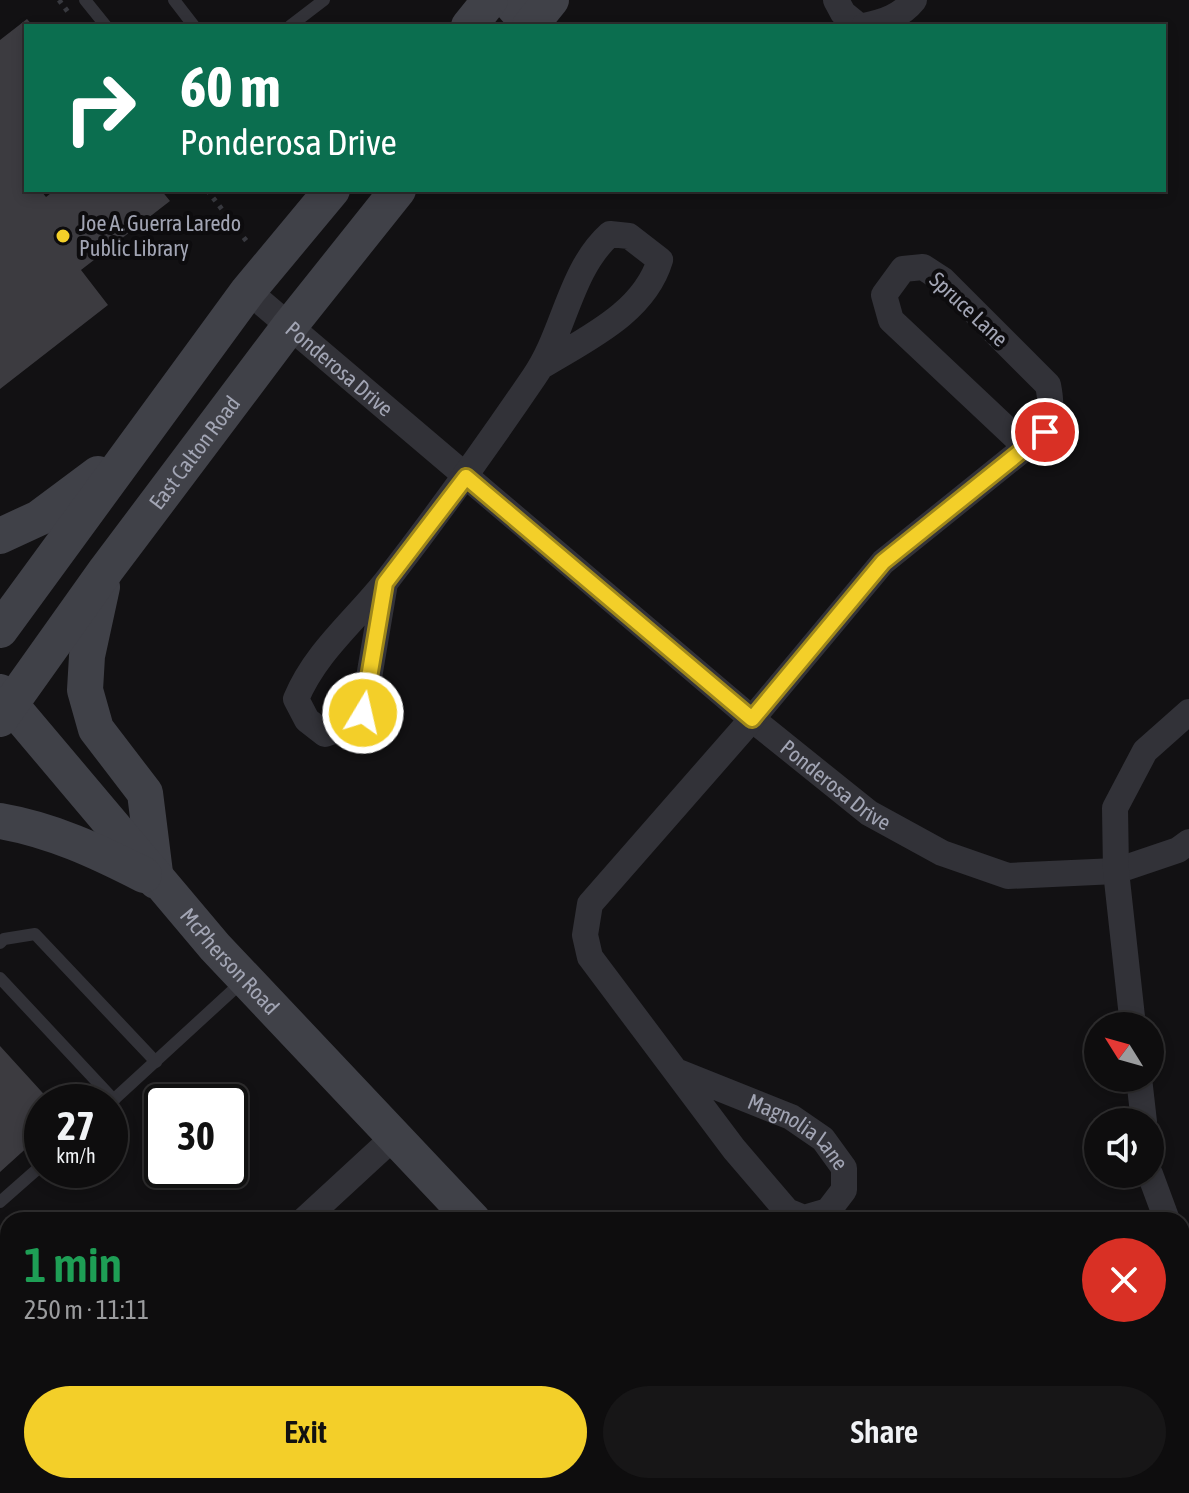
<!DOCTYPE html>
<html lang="en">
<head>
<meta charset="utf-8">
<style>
  :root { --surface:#0e0d0e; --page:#171617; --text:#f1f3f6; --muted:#9b9c9e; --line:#2e2d2e; --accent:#f3cf29 }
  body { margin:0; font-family:"Asap Condensed",sans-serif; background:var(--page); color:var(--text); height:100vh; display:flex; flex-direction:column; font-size:30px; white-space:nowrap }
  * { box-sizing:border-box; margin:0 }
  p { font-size:26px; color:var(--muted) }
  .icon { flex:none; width:44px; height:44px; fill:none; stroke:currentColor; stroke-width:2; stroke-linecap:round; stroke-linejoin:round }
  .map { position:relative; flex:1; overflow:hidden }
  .details { position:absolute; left:0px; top:1212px; width:1190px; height:282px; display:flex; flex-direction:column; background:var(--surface); border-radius:24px 24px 0 0; box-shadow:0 4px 12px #0003,0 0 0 2px var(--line) }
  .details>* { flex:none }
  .top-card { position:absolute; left:24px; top:24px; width:1142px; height:168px; border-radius:0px; box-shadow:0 4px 12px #0003,0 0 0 2px var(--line); background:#0b6e4f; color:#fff; overflow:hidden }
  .needle { width:52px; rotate:307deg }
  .controls { position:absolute; left:1084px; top:1012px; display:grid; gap:16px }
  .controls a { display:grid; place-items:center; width:80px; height:80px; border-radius:50%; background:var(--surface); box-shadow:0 4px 12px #0003,0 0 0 2px var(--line); font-size:40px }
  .speed { position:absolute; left:24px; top:1084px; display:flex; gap:16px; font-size:40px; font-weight:700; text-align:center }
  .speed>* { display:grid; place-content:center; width:104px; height:104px; border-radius:50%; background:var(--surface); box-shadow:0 4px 12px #0003,0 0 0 2px var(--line); line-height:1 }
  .speed small { font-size:20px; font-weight:400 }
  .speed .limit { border:4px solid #111; border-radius:12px; background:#fff; color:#111 }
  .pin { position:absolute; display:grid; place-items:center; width:68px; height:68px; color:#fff; margin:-34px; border:4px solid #fff; border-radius:50%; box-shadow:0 2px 8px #0007 }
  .me { position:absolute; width:88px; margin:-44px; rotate:9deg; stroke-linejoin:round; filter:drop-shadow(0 0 6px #0008) }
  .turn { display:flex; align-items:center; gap:28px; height:168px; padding:0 24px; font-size:36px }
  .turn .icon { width:104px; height:104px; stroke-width:2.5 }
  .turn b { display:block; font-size:56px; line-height:68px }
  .round { display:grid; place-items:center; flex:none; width:84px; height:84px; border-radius:42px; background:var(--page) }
  .overview { display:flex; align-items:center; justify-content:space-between; height:136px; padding:0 24px }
  h1 { font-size:48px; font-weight:600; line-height:60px; color:#1e9e55 }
  .primary-button { display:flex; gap:16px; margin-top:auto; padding:16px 24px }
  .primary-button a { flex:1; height:92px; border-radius:48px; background:var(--accent); color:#111; font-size:32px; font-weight:600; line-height:92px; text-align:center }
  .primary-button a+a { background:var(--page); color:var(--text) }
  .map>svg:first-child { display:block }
  .building { fill:#3c3b40 }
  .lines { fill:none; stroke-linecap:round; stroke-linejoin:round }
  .path { stroke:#38393f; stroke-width:5; stroke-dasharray:4 6; stroke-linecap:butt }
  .lane { stroke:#323238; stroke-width:12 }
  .street { stroke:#323238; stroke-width:26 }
  .secondary { stroke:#404148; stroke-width:36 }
  .route-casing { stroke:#9e871b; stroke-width:20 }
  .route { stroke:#f3cf29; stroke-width:14 }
  .poi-dot { fill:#f3cf29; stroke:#0d0c0e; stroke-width:3 }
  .labels { text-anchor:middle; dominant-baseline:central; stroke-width:8; stroke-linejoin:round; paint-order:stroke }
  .poi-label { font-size:22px; fill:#a2a5b4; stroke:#0d0c0e; text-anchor:start }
  .street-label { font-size:22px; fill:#a2a5b4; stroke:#0d0c0e }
</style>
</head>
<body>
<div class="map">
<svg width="1189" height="1493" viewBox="0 0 1189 1493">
  <rect width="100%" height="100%" fill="#121113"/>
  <!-- building -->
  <g class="building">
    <polygon points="27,19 33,26 26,26 26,190 45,190 42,192 46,197 55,190 161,190 170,201 81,270 108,305 0,389 0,40"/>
    <polygon points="0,1046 51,1102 42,1102 42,1134 0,1172"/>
    <polygon points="292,1486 366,1486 359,1493 299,1493"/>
  </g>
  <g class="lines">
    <!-- path -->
    <g class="path">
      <polyline points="59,0 68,12"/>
      <polyline points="207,190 248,243"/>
    </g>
    <!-- lane -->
    <g class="lane">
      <polyline points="85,0 106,26"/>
      <polyline points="174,0 194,26"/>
      <polyline points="290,26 324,0"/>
      <polyline points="0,943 4,939 35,934 156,1062"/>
      <polyline points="0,978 114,1100"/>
      <polyline points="110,1103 243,981"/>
      <polyline points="0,1202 42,1165"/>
      <polyline points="603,1486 607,1490"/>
      <polyline points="634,1486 641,1493"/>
      <polyline points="435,1493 442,1486"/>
      <polyline points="543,1493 549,1487 555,1493"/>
    </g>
    <!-- street -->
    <g class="street">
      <polyline points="836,0 843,13 859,26"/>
      <path d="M864 26C884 22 901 16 914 0"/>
      <path id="s1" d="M248 291 752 719 869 813 942 853 1008 876 1116 871 1178 850 1189 842"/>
      <path d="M385 583 363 713 346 727 325 734 307 720 296 699C316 651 356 620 388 579 439 513 487 446 534 377 565 332 569 271 610 234L629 236 660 260C644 313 586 339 542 366"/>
      <polyline points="1133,1026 1116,871 1115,808 1145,751 1189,712"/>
      <path id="s2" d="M676 1071 791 1117 823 1139 844 1168V1190L828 1211 804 1218 787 1211 734 1149 590 957 585 935 590 904 752 719 883 562 1026 447C1050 428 1054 415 1048 385L943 280 923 267 903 269 884 295 891 320 1026 447"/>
      <polyline points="1139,1078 1144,1122"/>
      <polyline points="1150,1174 1167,1220"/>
      <polyline points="304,1220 394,1137"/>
      <polyline points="1182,1252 1189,1262"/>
      <polyline points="1182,1406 1189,1400"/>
      <polyline points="1038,1486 1048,1493"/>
      <polyline points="7,1493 15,1486"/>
      <polyline points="1097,1493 1102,1486"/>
    </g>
    <!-- secondary -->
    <g class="secondary">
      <polyline points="508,0 530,25"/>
      <polyline points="469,26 490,0"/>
      <polyline points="530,26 551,0"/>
      <polyline points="0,536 39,518 98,474"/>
      <polyline points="102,587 87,656 85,690 96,729 145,793 156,881"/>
      <polyline points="0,630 248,291 332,190"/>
      <path id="s3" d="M0 692 215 947 473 1220"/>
      <path id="s4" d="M0 719 106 570 288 328 398 190"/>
      <path d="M0 821C52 830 97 851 144 875"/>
      <polyline points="728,1486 734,1493"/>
    </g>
  </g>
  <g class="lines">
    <defs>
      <polyline id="route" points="363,713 385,583 466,477 752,719 883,562 1045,432"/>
    </defs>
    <!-- route casing -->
    <use href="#route" class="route-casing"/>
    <!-- route -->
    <use href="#route" class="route"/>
  </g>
  <!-- markers -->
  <circle class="poi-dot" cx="63" cy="236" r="8"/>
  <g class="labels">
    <!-- poi labels -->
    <g class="poi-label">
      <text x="79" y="223">Joe A. Guerra Laredo<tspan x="79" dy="25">Public Library</tspan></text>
    </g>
    <!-- street labels -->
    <g class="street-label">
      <text transform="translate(969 309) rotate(43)">Spruce Lane</text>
      <text stroke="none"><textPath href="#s1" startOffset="120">Ponderosa Drive</textPath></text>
      <text stroke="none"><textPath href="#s4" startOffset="330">East Calton Road</textPath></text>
      <text stroke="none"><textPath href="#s1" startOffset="768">Ponderosa Drive</textPath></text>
      <text stroke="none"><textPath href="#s3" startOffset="354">McPherson Road</textPath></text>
      <text stroke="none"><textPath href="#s2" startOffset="138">Magnolia Lane</textPath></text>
    </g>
  </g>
</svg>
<div class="controls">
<a><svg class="needle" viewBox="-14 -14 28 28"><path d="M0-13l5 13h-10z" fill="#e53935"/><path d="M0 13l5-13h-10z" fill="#9b9c9e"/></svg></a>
<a><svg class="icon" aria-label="sound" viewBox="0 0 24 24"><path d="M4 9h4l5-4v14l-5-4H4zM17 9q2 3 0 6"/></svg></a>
</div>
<div class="speed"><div>27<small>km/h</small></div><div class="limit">30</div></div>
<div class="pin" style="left:1045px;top:432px;background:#d93025"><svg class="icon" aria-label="arrive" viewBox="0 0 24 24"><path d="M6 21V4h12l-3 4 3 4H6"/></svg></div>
<svg class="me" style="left:363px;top:713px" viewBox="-20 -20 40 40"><circle r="17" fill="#f3cf29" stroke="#fff" stroke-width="3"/><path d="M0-11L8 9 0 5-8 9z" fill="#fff"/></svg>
<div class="top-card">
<div class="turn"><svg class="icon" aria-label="right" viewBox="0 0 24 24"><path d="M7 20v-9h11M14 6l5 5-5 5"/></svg><div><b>60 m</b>Ponderosa Drive</div></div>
</div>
<section class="details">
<div class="overview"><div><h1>1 min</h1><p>250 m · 11:11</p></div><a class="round" style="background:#d93025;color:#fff"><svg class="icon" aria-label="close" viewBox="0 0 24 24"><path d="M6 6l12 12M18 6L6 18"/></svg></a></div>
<div class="primary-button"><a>Exit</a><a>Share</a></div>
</section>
</div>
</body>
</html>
